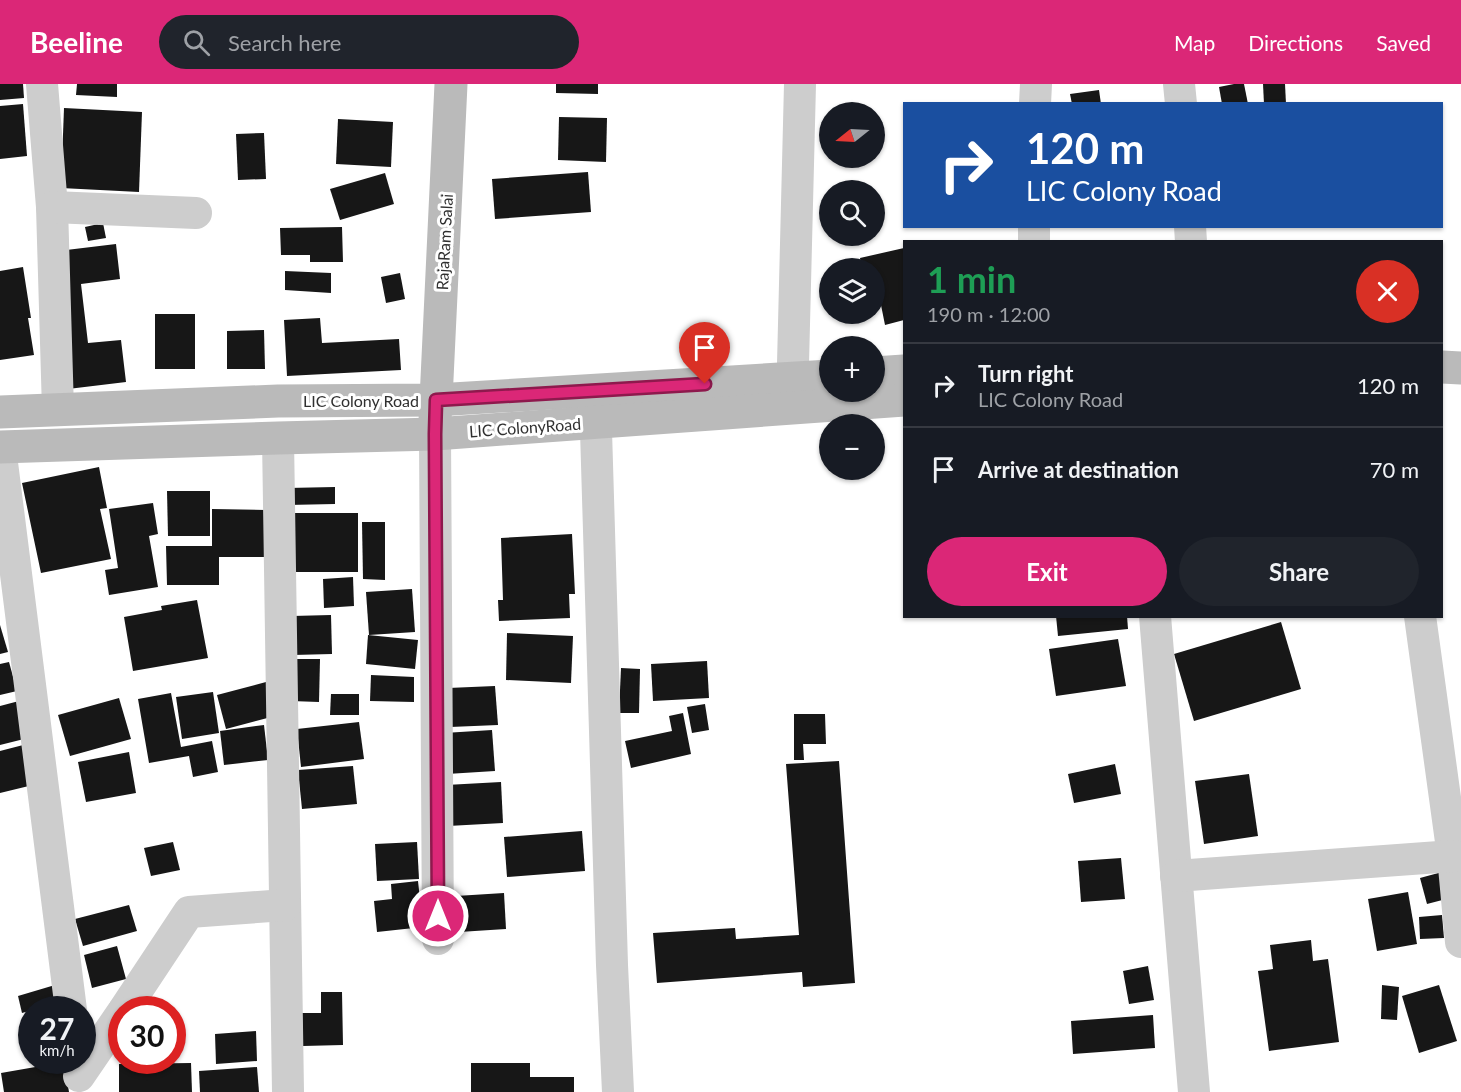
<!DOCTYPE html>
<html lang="en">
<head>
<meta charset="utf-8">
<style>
  :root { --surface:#171b24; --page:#20242c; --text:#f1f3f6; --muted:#9ea1a6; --line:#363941; --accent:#db2777 }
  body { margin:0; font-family:Lato,sans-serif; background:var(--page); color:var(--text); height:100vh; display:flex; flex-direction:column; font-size:22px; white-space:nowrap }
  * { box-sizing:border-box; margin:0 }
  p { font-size:20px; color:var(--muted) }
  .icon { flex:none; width:33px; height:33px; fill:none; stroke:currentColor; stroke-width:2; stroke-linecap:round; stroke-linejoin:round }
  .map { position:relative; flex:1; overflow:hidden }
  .drawer { position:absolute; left:903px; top:156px; width:540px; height:378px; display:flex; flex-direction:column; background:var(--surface); border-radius:0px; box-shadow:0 2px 4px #0004 }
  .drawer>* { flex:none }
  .hud { position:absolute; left:903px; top:18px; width:540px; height:126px; border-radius:0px; box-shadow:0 2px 4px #0004; background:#1a4fa0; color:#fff; overflow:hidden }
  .needle { width:39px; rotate:252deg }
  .fabs { position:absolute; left:819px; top:18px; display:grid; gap:12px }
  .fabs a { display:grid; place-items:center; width:66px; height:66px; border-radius:50%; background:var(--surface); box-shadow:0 2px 4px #0004; font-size:30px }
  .speed { position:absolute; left:18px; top:912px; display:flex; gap:12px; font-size:30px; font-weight:700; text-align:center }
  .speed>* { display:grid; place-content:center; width:78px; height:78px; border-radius:50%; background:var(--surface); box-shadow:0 2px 4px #0004; line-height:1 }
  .speed small { font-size:15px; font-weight:400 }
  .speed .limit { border:9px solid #d22; background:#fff; color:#111 }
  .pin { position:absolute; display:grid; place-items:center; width:51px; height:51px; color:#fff; margin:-62px -26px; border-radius:50% 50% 50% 0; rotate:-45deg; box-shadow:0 0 6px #0007 }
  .pin .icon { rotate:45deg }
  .me { position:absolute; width:66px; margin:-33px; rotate:0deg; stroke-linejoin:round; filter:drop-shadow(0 0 4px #0008) }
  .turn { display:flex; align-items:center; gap:21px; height:126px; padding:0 24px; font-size:27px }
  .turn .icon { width:78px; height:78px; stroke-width:2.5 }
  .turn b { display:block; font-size:42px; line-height:51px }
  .round { display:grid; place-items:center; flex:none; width:63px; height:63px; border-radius:32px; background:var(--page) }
  .head { display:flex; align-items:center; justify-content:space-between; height:102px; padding:0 24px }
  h1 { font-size:36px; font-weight:700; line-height:45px; color:#1e9e55 }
  .primary-button { display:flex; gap:12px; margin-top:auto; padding:12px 24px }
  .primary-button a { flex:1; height:69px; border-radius:36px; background:var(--accent); color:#fff; font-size:24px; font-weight:700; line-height:69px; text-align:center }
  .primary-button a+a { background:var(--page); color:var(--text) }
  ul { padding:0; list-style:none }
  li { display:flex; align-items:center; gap:18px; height:84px; padding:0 24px; border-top:2px solid var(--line) }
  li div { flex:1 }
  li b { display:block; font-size:22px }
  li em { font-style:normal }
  header { display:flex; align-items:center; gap:36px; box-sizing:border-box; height:84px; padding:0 30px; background:var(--accent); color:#fff }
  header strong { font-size:28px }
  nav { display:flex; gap:33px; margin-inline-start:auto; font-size:21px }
  .search { width:420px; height:54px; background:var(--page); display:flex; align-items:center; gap:15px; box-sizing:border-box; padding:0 21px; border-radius:33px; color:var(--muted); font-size:22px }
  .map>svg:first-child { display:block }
  .building { fill:#171717 }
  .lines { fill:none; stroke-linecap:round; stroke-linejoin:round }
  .street { stroke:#cdcdcd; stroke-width:32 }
  .secondary { stroke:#bababa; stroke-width:33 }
  .route-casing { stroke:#8e194d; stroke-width:15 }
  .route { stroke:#db2777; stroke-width:10 }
  .labels { text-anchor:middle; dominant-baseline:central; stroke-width:6; stroke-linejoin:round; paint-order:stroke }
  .street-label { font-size:16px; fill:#303030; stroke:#fff }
</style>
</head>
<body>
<header>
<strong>Beeline</strong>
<div class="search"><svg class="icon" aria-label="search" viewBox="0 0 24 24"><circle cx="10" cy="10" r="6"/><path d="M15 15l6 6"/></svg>Search here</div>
<nav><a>Map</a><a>Directions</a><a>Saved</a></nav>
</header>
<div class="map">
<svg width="1461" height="1008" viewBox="0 0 1461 1008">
  <rect width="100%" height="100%" fill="#fff"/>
  <!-- building -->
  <g class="building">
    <polygon points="0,0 23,0 24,14 0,16"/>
    <polygon points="77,0 117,0 117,13 76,11"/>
    <polygon points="556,0 598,0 598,10 556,9"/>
    <polygon points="1234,0 1244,0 1248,20 1222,20 1219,3"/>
    <polygon points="1263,0 1285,0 1286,20 1264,20"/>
    <polygon points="1099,6 1101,20 1072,20 1070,10"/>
    <polygon points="23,20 27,72 0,75 0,22"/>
    <polygon points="64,24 142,28 139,108 61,104"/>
    <polygon points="559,33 607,34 606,78 558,76"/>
    <polygon points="338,35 393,38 391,83 336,80"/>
    <polygon points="264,49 266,95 238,96 236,50"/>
    <polygon points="588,88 591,128 495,135 492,95"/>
    <polygon points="385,89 394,120 340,136 330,105"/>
    <polygon points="103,139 106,154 88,157 85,143"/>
    <polygon points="342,143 343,178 310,178 310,171 281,171 280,144"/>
    <polygon points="116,160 120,195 81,200 88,259 121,256 126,298 68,305 58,167"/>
    <polygon points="904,164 904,236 885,241 881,221 874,223 874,184 862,184 860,174"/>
    <polygon points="23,183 31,234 28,234 34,271 0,276 0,187"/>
    <polygon points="285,187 331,189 331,209 285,206"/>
    <polygon points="400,189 405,215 386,219 381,193"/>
    <rect x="155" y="230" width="40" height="55"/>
    <polygon points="320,234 322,259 399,255 401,286 287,292 284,236"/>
    <polygon points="264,246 265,285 227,285 227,247"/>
    <polygon points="99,383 107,424 100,425 111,475 41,489 22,399"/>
    <polygon points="335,403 335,420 287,421 287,404"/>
    <polygon points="167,407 210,407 210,452 168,452"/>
    <polygon points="153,419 158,450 149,452 158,503 109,511 105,486 118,484 109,425"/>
    <polygon points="212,425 266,426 266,473 219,473 219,501 167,501 166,462 212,462"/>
    <rect x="292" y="429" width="66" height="59"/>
    <polygon points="362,438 385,438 385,496 363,495"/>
    <polygon points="572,450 575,510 569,510 570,534 499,537 498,516 503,516 501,454"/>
    <polygon points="353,493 354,522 324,524 323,495"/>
    <polygon points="412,505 415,548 369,551 366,508"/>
    <polygon points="197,516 208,574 133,587 124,533 162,526 161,522"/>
    <polygon points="331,531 332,570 293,571 292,532"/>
    <polygon points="1056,532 1127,532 1128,545 1058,552"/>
    <polygon points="1281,538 1301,605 1194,637 1174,570"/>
    <polygon points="0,541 8,568 0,570"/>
    <polygon points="507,549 573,552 571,599 506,596"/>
    <polygon points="368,551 418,556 415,585 366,580"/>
    <polygon points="1118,555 1126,602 1056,612 1049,565"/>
    <polygon points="292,575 320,575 319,618 291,617"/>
    <polygon points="707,577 709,614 653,617 651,580"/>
    <polygon points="9,578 17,607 0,611 0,580"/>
    <polygon points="621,584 640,585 639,629 619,629"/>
    <polygon points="371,591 414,593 414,618 370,617"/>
    <polygon points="266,598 275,632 226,645 217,611"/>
    <polygon points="495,602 498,641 450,643 448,604"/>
    <polygon points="213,608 219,649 182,655 176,613"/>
    <polygon points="171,609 181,663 212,657 218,688 193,693 189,672 149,679 138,615"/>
    <polygon points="331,610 359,610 359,631 330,631"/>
    <polygon points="119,614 131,655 70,672 58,631"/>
    <polygon points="19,617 28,654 0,661 0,622"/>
    <polygon points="705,620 709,646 692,649 687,623"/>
    <polygon points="683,629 691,670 631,684 625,657 672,647 669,632"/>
    <polygon points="794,630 825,630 826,660 803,660 804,676 794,676"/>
    <polygon points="359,638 364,675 301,683 297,645"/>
    <polygon points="264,641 268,676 224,681 220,647"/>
    <polygon points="492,646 495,687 447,690 444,649"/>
    <polygon points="27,660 37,700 0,709 0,667"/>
    <polygon points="129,668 136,709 86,718 78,678"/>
    <polygon points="839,677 855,899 803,903 802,888 657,899 653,849 735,844 736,855 799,851 786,680"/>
    <polygon points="1115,680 1121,710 1074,719 1068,690"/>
    <polygon points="353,682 357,720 302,725 298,686"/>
    <polygon points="1249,690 1258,752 1204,760 1195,697"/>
    <polygon points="501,698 503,739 448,742 446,701"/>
    <polygon points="582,747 585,787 507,793 504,753"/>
    <polygon points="173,758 180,786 151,792 144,764"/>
    <polygon points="417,758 419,795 377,797 375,760"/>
    <polygon points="1121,774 1125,815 1081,818 1078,777"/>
    <polygon points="1442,788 1450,814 1427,820 1420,794"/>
    <polygon points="418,797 423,843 377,848 374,817 392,815 391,800"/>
    <polygon points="1408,808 1417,860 1377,867 1368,815"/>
    <polygon points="504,809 506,845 459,848 456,812"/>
    <polygon points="129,821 137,847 83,862 75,835"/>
    <polygon points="1442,831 1444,854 1420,855 1419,833"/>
    <polygon points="1311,856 1313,877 1328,875 1339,958 1269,967 1258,887 1273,885 1270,861"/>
    <polygon points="117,862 126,895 92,904 84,871"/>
    <polygon points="1148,882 1154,916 1129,920 1123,887"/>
    <polygon points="55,901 60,918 22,929 18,912"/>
    <polygon points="1382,901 1399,903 1397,936 1381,935"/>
    <polygon points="1439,901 1457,957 1419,969 1402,912"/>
    <polygon points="321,908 342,908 343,961 303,962 302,929 321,929"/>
    <polygon points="1153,931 1155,964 1073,970 1071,937"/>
    <polygon points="32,942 32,969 25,971 19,946"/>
    <polygon points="256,947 257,977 216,980 215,950"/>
    <polygon points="64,978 69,1008 4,1008 1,989"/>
    <polygon points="191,979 192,1008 119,1008 119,980"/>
    <polygon points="471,979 530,979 530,993 574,993 574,1008 471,1008"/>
    <polygon points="257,983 259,1008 200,1008 199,987"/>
  </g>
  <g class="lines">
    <!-- street -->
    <g class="street">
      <polyline points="42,0 52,123 58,326"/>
      <polyline points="1179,0 1181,20"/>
      <polyline points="1035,20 1036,0"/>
      <polyline points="52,123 196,129"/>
      <polyline points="1190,142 1191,158"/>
      <polyline points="1034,158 1034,142"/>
      <polyline points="595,313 612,881 618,1008"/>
      <polyline points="792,320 800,0"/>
      <polyline points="435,350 438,855"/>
      <polyline points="278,354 288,1008"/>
      <polyline points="0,363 71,926"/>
      <polyline points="1155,532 1194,1008"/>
      <polyline points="1420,532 1453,772 1461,858"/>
      <polyline points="1176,792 1453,772"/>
      <polyline points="124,926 189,828 285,821"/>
      <polyline points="79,992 122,929"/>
    </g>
    <!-- secondary -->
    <g class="secondary">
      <polyline points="1442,283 1461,284"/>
      <polyline points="874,289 904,287"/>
      <polyline points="0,328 278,317 436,316 830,292"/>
      <polyline points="435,337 451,0"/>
      <polyline points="0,363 278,354 435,350 904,316"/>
    </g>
  </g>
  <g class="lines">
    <defs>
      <polyline id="route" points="438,832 435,350 436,316 705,300"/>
    </defs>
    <!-- route casing -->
    <use href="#route" class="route-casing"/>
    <!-- route -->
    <use href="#route" class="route"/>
  </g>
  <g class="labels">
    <!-- street labels -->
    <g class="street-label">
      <text transform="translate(444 158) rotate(-87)">RajaRam Salai</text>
      <text x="361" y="316">LIC Colony Road</text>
      <text transform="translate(525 343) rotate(-4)">LIC ColonyRoad</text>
    </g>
  </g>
</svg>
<div class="fabs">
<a><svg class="needle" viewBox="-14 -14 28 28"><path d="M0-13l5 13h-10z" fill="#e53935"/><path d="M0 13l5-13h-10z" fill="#9ea1a6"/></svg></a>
<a><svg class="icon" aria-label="search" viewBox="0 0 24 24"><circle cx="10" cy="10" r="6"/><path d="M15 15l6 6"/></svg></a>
<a><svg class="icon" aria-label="layers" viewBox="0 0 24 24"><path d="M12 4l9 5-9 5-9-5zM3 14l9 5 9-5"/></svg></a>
<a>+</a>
<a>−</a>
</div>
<div class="speed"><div>27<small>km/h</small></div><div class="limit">30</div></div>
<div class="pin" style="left:705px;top:300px;background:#d93025"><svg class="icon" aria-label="arrive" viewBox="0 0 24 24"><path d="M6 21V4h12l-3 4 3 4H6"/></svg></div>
<svg class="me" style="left:438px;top:832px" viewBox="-20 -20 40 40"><circle r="17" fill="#db2777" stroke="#fff" stroke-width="3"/><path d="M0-11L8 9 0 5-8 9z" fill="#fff"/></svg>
<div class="hud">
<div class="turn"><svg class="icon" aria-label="right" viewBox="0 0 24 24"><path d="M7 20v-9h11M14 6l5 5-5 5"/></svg><div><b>120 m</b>LIC Colony Road</div></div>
</div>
<section class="drawer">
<div class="head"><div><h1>1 min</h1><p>190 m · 12:00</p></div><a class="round" style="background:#d93025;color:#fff"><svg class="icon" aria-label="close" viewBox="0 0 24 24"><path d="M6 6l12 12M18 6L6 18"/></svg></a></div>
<ul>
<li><svg class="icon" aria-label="right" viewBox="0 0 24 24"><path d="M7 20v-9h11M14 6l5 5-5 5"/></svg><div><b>Turn right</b><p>LIC Colony Road</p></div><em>120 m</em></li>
<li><svg class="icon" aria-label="arrive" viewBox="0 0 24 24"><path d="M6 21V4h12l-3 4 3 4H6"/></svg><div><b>Arrive at destination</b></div><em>70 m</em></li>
</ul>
<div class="primary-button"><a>Exit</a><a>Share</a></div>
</section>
</div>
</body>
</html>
